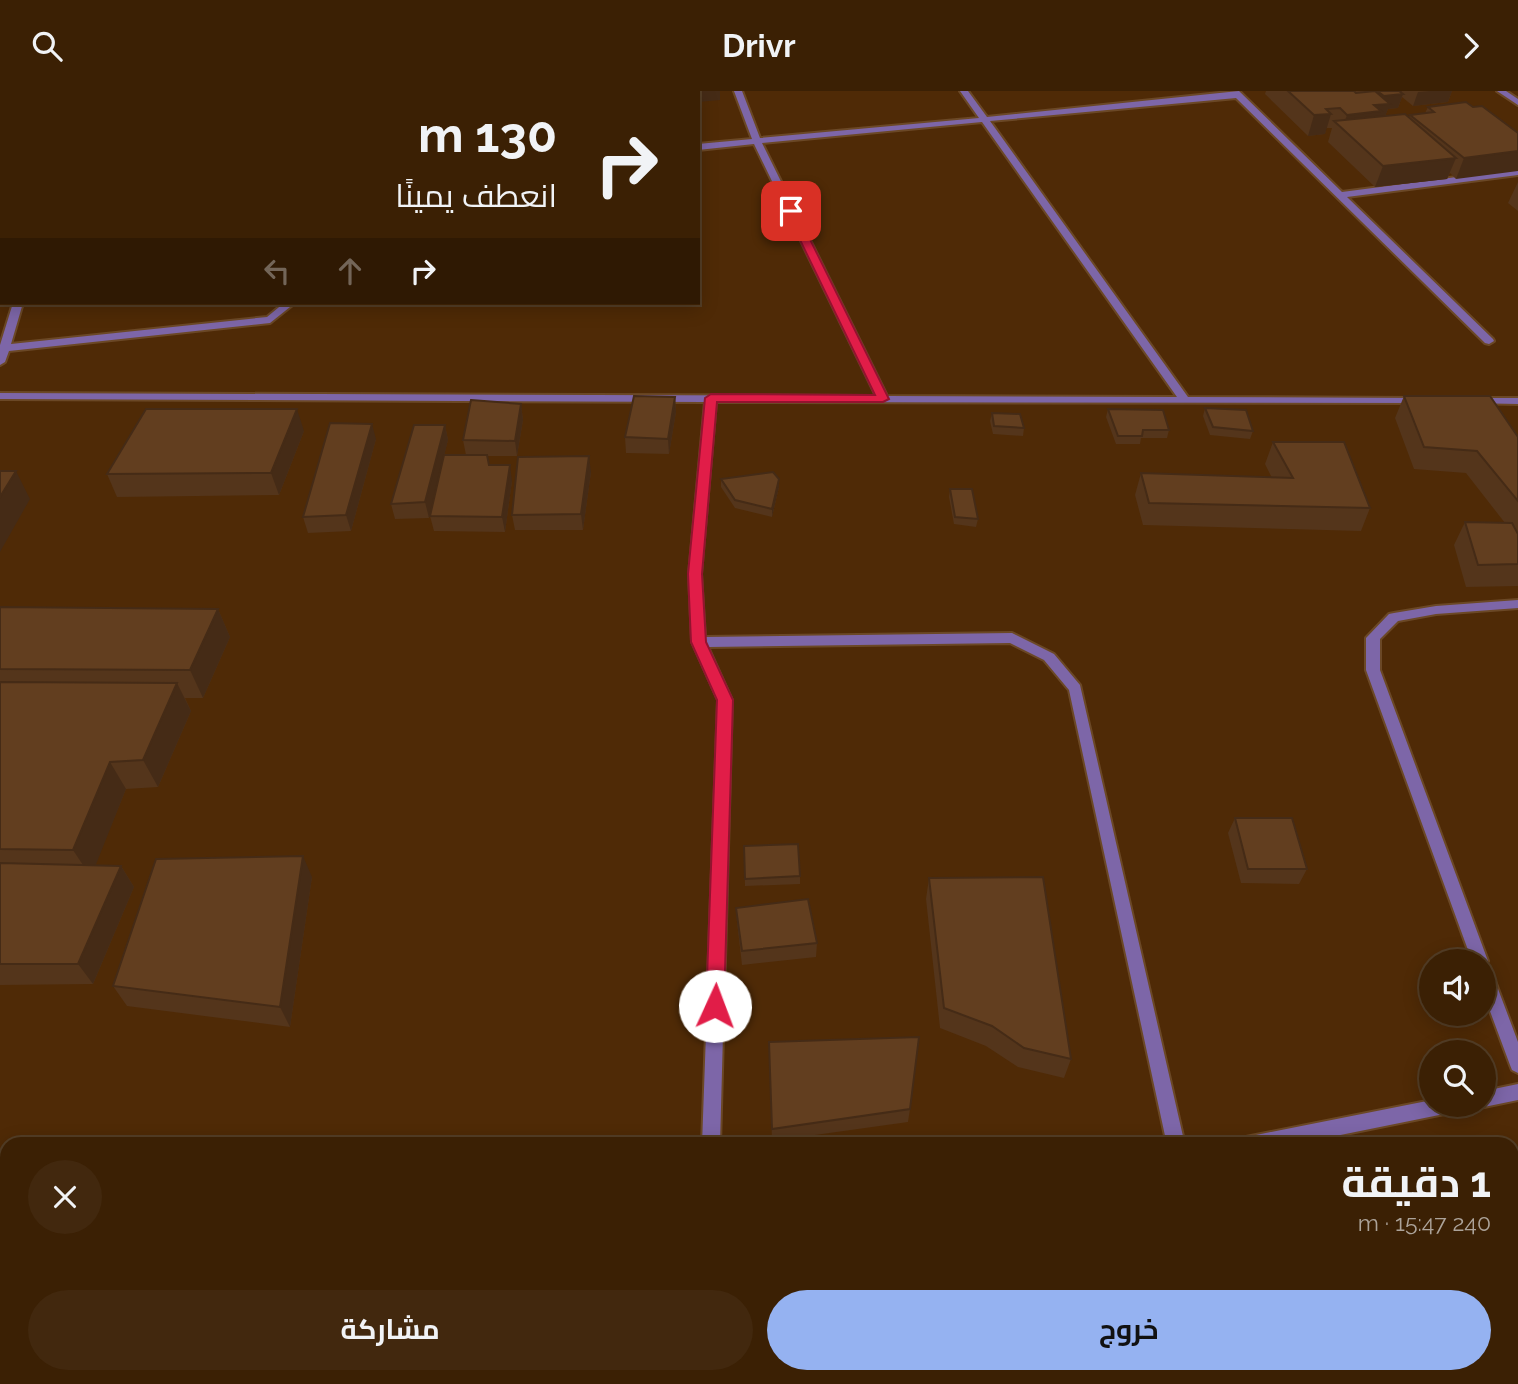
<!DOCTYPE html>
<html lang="ar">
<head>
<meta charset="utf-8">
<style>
  :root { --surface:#3b2004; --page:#42280e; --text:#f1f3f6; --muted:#aca39a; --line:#543e26; --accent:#95b2f1 }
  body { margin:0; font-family:Raleway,Cairo,sans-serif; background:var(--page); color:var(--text); direction:rtl; height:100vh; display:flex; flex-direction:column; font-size:26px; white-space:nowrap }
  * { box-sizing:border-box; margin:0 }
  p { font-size:23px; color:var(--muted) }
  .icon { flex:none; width:38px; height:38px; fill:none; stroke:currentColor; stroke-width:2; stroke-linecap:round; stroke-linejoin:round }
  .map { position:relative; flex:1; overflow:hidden; direction:ltr }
  .details { position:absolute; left:0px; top:1046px; width:1519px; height:247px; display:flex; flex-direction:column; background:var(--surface); border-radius:21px 21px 0 0; box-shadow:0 4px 18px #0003,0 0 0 2px var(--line); direction:rtl }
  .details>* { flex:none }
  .guide { position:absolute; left:0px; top:0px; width:700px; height:214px; box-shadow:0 4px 18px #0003,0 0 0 2px var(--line); direction:rtl; background:#3b2004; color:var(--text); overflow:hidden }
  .tools { position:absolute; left:1419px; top:858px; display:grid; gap:14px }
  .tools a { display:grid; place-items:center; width:77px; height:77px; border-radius:50%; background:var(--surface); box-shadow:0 4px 18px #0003,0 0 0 2px var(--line); font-size:35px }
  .pin { position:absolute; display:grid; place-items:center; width:60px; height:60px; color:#fff; margin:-30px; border-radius:14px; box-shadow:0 4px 10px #0006 }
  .me { position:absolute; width:77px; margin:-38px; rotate:2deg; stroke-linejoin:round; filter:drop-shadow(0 0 5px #0008) }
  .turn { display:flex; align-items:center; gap:24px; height:147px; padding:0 28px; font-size:32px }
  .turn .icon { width:91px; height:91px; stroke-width:2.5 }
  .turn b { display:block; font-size:49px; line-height:60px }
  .lanes { display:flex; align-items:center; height:66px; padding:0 28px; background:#0003; justify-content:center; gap:35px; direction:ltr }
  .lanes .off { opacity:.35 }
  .round { display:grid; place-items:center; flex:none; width:74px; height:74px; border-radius:37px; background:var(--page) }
  .headline { display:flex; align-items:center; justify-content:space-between; height:119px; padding:0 28px }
  h1 { font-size:42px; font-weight:700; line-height:52px }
  .cta { display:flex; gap:14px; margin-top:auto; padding:14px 28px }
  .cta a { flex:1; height:80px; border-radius:42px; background:var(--accent); color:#111; font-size:28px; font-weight:700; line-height:80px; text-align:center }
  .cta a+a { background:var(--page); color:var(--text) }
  header { display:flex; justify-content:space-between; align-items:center; height:91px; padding:0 28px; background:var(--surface); font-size:32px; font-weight:700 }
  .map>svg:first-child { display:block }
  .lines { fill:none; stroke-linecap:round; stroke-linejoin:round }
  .minor-casing { stroke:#6b4826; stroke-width:4 }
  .primary-casing { stroke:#6b4826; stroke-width:3 }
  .minor { fill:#7d66a8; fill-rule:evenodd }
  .primary { fill:#bea2f3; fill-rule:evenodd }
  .wall { fill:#54351b }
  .shaded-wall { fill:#452b16 }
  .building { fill:#623e1f; stroke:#452b16; stroke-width:2 }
  .route { fill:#e11d48; stroke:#92132f; stroke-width:2 }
</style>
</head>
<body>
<header><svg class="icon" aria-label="forward" viewBox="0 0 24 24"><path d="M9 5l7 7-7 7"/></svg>Drivr<svg class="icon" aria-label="search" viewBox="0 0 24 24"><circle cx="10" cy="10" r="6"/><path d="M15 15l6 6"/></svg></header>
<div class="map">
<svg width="1518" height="1293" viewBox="0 0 1518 1293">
  <rect width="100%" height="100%" fill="#4f2a06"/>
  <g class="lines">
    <defs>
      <g id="minor">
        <rect x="288" y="0" width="8" height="2"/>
        <path d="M734 0H742L760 47 979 27 960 0H968L987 26 1239 0 1342 101 1518 78V84L1347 106 1493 248 1494 250 1489 253 1485 252 1236 7 990 30 1188 306 1419 307 1423 308V312L716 311 701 483 705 546 1012 542 1054 563 1080 594 1185 1054H1167L1069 599 1044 569 1010 552 708 556 732 609 720 1054H702L718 609 692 551 689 483 705 311 0 308V302L876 305 754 53 698 59V53L752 48ZM982 31 1177 306 887 305 762 52Z"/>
        <polygon points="1497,0 1506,0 1518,8 1518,14"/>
        <polygon points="13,212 23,212 11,253 267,226 284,212 295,212 270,232 9,260 5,271 0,274 0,254"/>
        <polygon points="1474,307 1518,307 1518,313 1470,312 1470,308"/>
        <polygon points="1518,509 1518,517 1436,523 1398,530 1380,548 1380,579 1488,870 1485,875 1490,877 1492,882 1518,951 1518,982 1512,979 1510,974 1484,904 1484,870 1472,870 1366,579 1366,547 1389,523 1394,522 1436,515"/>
        <polygon points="1518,993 1518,1009 1484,1016 1478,1014 1484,1013 1484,1000"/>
        <polygon points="1432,1009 1432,1013 1463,1013 1460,1019 1454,1021 1291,1054 1237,1054 1240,1048 1246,1046"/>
        <polygon points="361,1286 381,1286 379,1293 359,1293"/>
      </g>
      <g id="primary">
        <polygon points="59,0 80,0 58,2"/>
        <polygon points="153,0 173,0 152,2"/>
        <rect x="0" y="8" width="2" height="6"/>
        <rect x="0" y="24" width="2" height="6"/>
      </g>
    </defs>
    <!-- minor casing -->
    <use href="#minor" class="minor-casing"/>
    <!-- primary casing -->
    <use href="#primary" class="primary-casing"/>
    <!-- minor -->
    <use href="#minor" class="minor"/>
    <!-- primary -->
    <use href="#primary" class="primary"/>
  </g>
  <!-- wall -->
  <g class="wall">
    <polygon points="1266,0 1452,0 1448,11 1413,15 1402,6 1398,17 1388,18 1385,25 1409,27 1410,24 1425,22 1428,16 1473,16 1518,42 1456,88 1450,82 1447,88 1375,96 1328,51 1332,37 1326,37 1325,43 1308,45 1265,3"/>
    <polygon points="1518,91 1518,120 1508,112"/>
    <polygon points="1404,305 1518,346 1518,495 1466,496 1454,454 1465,431 1505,432 1466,382 1414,378 1395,327"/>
    <polygon points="675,306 676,321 669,363 626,362 625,346"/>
    <polygon points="521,313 523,329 517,365 487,365 489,374 512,390 505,441 434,440 430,425 442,374 429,427 395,428 391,413 445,334 448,349 444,364 466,364 463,349"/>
    <polygon points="1205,317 1253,340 1250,348 1210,344 1203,325"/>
    <polygon points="1108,318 1169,339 1167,347 1141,347 1140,353 1116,353 1106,326"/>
    <polygon points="992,322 1024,337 1023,345 993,343 990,330"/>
    <polygon points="304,340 279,404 117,406 107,383"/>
    <polygon points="376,348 351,440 308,442 303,426"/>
    <polygon points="1273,351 1370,417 1361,440 1143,434 1135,404 1141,382 1272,387 1265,373"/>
    <polygon points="591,381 583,439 515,439 512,424"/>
    <polygon points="721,388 779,396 772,426 735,417 721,396"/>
    <polygon points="950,398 978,428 976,436 954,433 949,406"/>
    <polygon points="0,516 218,518 230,546 203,607 185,607 191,620 158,696 126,698 95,774 121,775 134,796 93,893 0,894"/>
    <polygon points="1235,727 1307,778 1299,793 1241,792 1228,742"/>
    <polygon points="744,755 800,785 800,793 745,795"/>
    <polygon points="312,786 290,936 127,915 113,895"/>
    <polygon points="929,787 1071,968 1064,987 1018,976 986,955 940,937 926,808"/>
    <polygon points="736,817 817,852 816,866 742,874 737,831"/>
    <polygon points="769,951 910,1018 908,1031 772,1050"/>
    <polygon points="1512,1170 1518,1190 1518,1263 1516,1264 1512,1264"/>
    <polygon points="800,1286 883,1286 884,1293 838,1293 837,1290 823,1293 802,1293"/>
    <polygon points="945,1286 1141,1286 1142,1293 947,1293"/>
  </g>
  <!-- shaded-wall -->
  <g class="shaded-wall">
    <polygon points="652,0 720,0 720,9 698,11 698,2 652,2"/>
    <polygon points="1387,0 1402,0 1400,3 1403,3 1398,17 1388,18 1382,33 1342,38 1347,24 1374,14 1381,13"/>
    <polygon points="1430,0 1452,0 1448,11 1413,15 1418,1"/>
    <polygon points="1331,23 1325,43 1308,45 1314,24"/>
    <polygon points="1518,60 1518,80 1456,88 1464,67"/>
    <polygon points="1456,67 1447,88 1375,96 1383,75"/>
    <polygon points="675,306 676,321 669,363 668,348"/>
    <polygon points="521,313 523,329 517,365 515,350"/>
    <polygon points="297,318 304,340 279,404 271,382"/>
    <polygon points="372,333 376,348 351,440 346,424"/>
    <polygon points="445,334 448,349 429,427 425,411"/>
    <polygon points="589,365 591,381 583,439 581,423"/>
    <polygon points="510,374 512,390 505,441 502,426"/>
    <polygon points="16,380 30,408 0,461 0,406"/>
    <polygon points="779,388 779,396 772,426 772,418"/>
    <polygon points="218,518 230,546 203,607 190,579"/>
    <polygon points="177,592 191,620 158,696 143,669"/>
    <polygon points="110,671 126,698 91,786 73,759"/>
    <polygon points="303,765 312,786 290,936 280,916"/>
    <polygon points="121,775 134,796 93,893 78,873"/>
    <polygon points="143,1286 164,1286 162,1293 141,1293"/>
  </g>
  <!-- building -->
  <g class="building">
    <rect x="191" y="0" width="83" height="2"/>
    <polygon points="1288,0 1354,0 1356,2 1375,0 1390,13 1374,14 1381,20 1347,24 1340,17 1326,18 1331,23 1314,24"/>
    <polygon points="1377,0 1399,0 1403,3 1384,5"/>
    <polygon points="1466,11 1473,16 1482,15 1518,42 1518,60 1464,67 1410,24 1434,21 1428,16"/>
    <polygon points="1405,23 1456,67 1383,75 1334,30"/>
    <polygon points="634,305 675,306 668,348 625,346"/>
    <polygon points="1404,305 1490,305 1518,346 1518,410 1477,360 1424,356"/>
    <polygon points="471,309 521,313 515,350 463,349"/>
    <polygon points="1205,317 1246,319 1253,340 1213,336"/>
    <polygon points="146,318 297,318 271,382 107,383"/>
    <polygon points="1108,318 1163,319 1169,339 1143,339 1142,345 1118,345"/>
    <polygon points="992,322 1020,323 1024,337 994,335"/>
    <polygon points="330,332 372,333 346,424 303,426"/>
    <polygon points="414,334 445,334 425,411 391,413"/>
    <polygon points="1273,351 1344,351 1370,417 1149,412 1141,382 1293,387"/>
    <polygon points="444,364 487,364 489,374 510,374 502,426 430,425"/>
    <polygon points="589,365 581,423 512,424 518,366"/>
    <polygon points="0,380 16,380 0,406"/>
    <polygon points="773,381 779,388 772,418 735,409 721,388"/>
    <polygon points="950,398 972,398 978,428 955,426"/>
    <polygon points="1465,431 1512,432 1518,443 1518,473 1478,474"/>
    <polygon points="0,516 218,518 190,579 0,578"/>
    <polygon points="0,591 177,592 143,669 110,671 73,759 0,758"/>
    <polygon points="1235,727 1292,727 1307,778 1248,778"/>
    <polygon points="798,753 800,785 745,788 744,755"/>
    <polygon points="303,765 280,916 113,895 156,768"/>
    <polygon points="0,772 121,775 78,873 0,873"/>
    <polygon points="1043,786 1071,968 1024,957 992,935 944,917 929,787"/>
    <polygon points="808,808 817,852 742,860 736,817"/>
    <polygon points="919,946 910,1018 772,1038 769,951"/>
    <polygon points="1512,1170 1518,1190 1518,1250 1512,1251"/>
    <polygon points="7,1223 7,1286 143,1286 141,1293 0,1293 0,1244"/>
    <rect x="647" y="1286" width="107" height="7"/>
    <polygon points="840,1286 883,1286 884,1293 841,1293"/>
    <polygon points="954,1286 1141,1286 1142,1293 955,1293"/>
  </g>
  <!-- route -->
  <polygon class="route" points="791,117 796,120 889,308 883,311 717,311 702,483 706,551 733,609 724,915 722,921 715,923 708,921 706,915 717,609 691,551 688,483 705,307 711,303 875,304 786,120"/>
</svg>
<div class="tools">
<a><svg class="icon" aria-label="sound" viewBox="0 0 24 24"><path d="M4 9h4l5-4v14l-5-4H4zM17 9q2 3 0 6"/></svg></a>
<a><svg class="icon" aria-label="search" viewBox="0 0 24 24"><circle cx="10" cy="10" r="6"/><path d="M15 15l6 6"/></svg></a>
</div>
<div class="pin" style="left:791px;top:120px;background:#d93025"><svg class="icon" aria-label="arrive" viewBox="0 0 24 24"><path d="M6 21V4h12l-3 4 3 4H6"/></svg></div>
<svg class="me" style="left:715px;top:915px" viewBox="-20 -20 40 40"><circle r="19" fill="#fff"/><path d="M0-13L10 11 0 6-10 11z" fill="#e11d48"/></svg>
<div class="guide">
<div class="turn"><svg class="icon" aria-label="right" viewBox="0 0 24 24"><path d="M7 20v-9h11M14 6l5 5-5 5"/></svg><div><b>130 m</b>انعطف يمينًا</div></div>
<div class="lanes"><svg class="icon off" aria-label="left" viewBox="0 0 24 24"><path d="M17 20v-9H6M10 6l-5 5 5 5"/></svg><svg class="icon off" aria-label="ahead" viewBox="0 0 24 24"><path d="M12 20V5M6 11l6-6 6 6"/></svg><svg class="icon" aria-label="right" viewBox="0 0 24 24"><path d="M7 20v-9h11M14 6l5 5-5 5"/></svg></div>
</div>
<section class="details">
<div class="headline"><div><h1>1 دقيقة</h1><p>240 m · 15:47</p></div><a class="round"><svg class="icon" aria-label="close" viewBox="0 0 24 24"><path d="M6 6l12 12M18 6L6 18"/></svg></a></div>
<div class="cta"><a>خروج</a><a>مشاركة</a></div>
</section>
</div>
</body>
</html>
